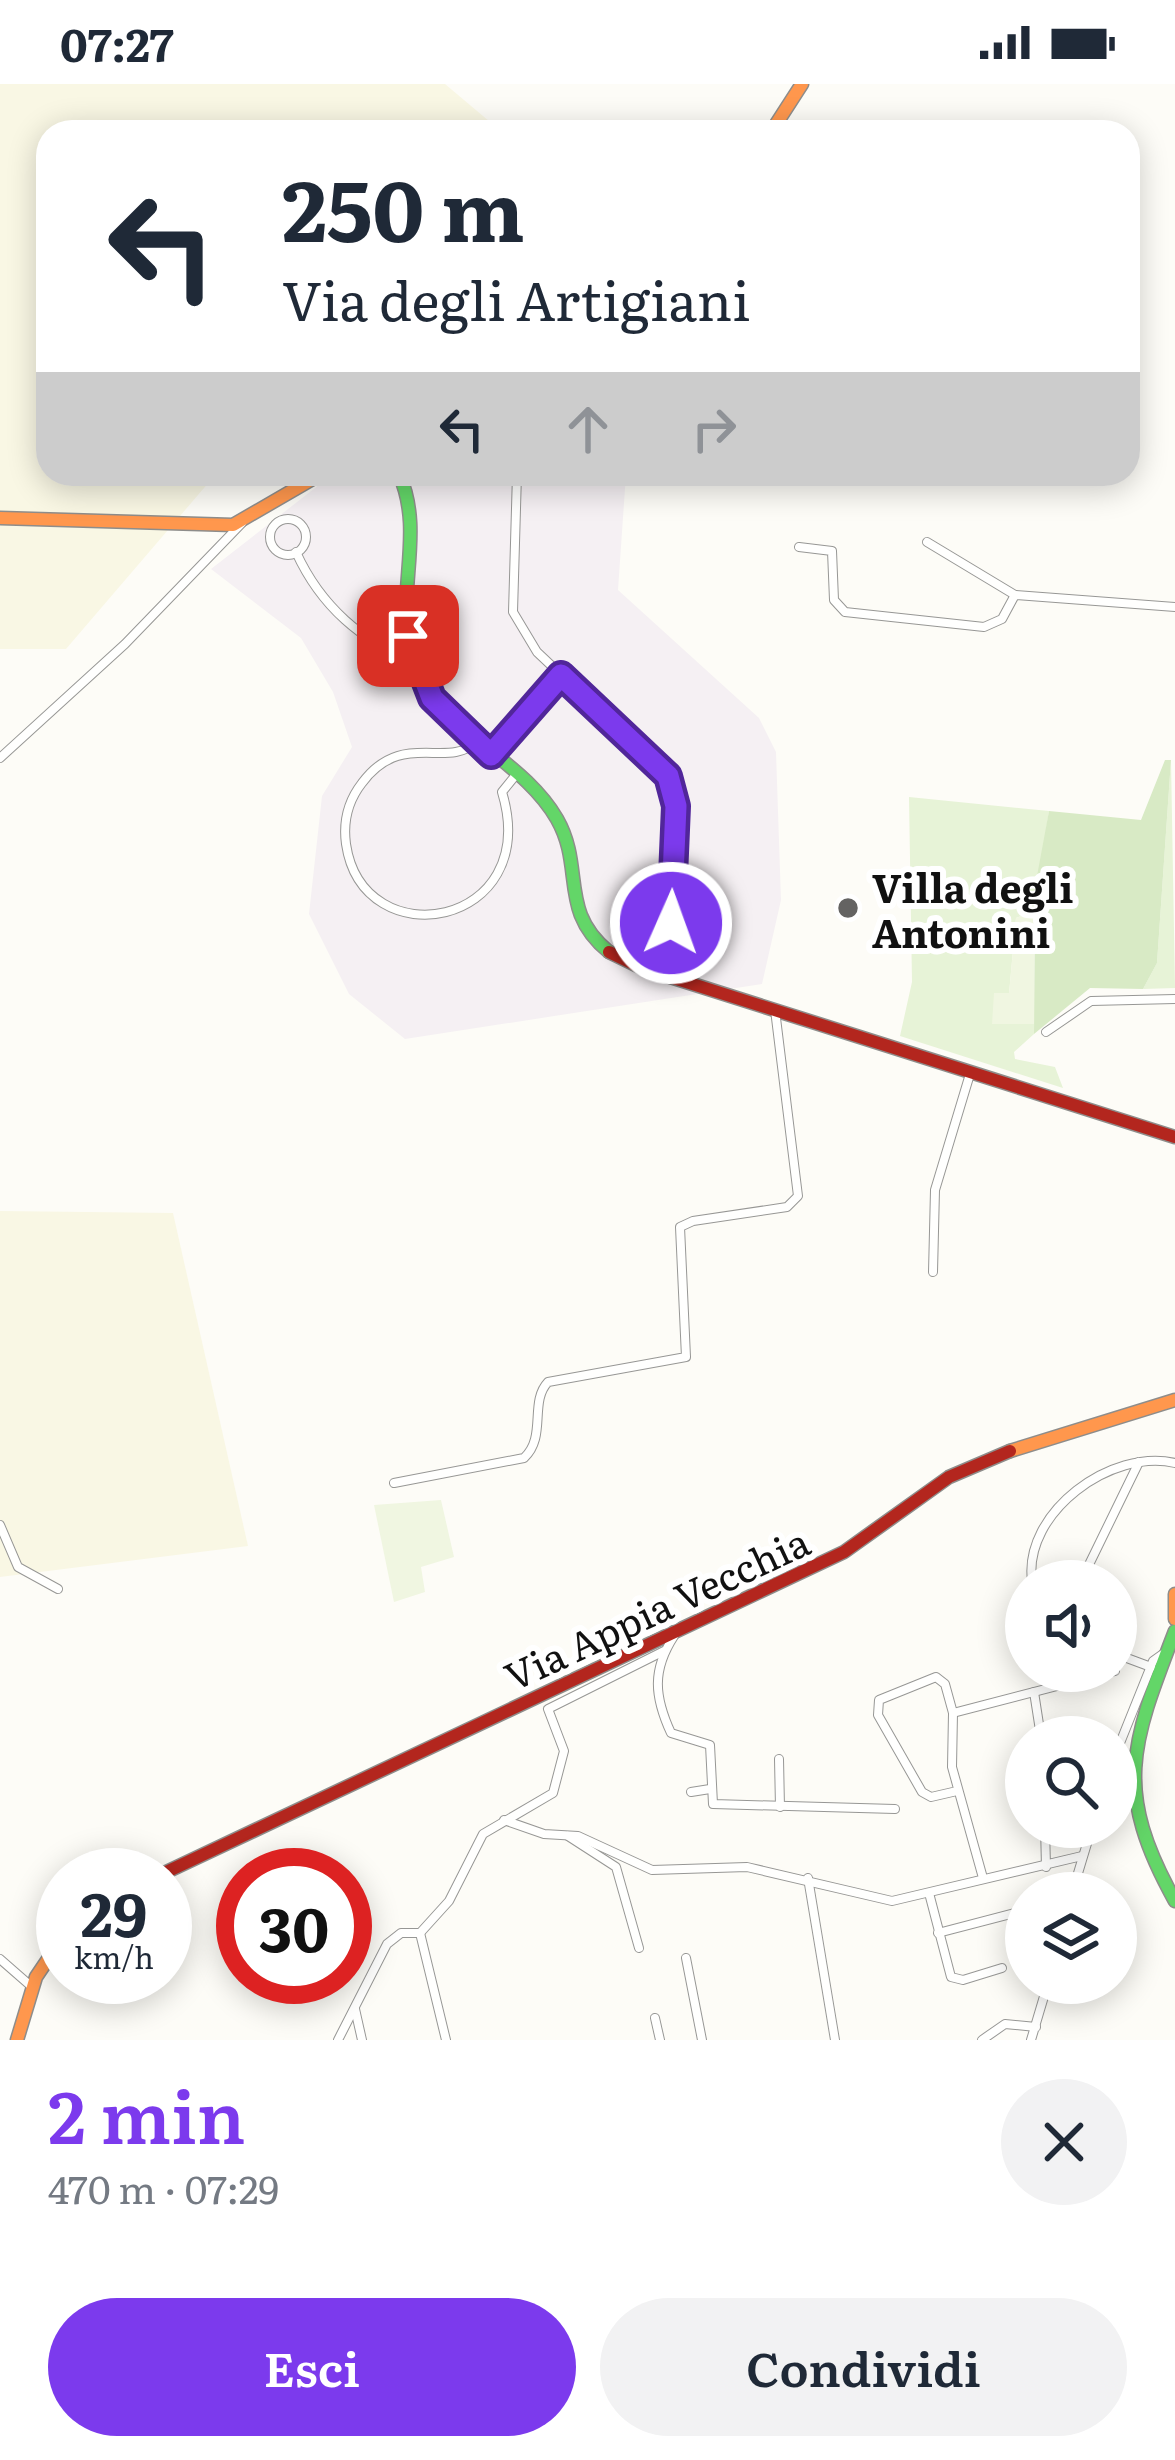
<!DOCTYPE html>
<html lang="it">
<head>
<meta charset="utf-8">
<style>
  :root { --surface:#fff; --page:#f2f2f3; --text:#1f2937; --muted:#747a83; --accent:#7c3aed }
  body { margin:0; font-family:Literata,serif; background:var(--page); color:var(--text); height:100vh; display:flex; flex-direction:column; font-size:45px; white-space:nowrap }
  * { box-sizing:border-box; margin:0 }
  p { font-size:39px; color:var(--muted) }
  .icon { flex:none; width:66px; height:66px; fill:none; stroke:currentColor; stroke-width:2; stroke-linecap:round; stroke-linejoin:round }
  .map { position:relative; height:1956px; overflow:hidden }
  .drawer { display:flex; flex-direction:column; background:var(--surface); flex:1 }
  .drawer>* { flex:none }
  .top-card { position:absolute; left:36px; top:36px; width:1104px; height:366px; border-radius:36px; box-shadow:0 6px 30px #0003; background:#fff; color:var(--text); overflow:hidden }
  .tools { position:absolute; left:1005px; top:1476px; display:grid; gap:24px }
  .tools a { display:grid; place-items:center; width:132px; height:132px; border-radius:50%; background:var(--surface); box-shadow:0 6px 30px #0003; font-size:60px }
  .speed { position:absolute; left:36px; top:1764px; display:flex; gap:24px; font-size:60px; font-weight:700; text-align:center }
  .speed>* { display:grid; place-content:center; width:156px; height:156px; border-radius:50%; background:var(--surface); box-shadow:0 6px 30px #0003; line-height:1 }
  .speed small { font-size:30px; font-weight:400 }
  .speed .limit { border:18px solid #d22; background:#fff; color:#111 }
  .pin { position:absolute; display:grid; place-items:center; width:102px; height:102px; color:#fff; margin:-51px; border-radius:24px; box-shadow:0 6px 18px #0006 }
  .me { position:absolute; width:132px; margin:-66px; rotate:2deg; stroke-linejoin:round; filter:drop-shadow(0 0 9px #0008) }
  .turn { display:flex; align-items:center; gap:42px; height:252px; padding:0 48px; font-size:54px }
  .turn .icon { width:156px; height:156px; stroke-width:2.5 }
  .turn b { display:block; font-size:84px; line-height:102px }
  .lanes { display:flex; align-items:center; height:114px; padding:0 48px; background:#0003; justify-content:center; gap:60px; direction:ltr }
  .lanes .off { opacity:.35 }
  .round { display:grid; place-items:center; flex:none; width:126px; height:126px; border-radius:63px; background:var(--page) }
  .headline { display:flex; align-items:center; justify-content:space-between; height:204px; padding:0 48px }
  h1 { font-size:72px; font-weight:600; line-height:90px; color:var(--accent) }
  .cta { display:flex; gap:24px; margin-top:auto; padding:24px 48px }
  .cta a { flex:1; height:138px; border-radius:72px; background:var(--accent); color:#fff; font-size:48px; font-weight:600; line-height:138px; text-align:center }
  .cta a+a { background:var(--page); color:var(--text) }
  .status { display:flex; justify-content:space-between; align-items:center; height:84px; padding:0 60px; background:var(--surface); direction:ltr }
  .status svg { height:33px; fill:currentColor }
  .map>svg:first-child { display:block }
  .industrial { fill:#f5f0f3 }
  .farmland { fill:#f9f7e4 }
  .green { fill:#e7f3d7 }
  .forest { fill:#d8eac5 }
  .pitch { fill:#f0f6e1 }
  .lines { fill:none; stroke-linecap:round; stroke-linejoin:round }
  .street-casing { stroke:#979795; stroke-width:10 }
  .fast-casing { stroke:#8e8d8b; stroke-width:15 }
  .slow-casing { stroke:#8e8d8b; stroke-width:15 }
  .jam-casing { stroke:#8e8d8b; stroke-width:15 }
  .street { stroke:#fffffe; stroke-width:8 }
  .fast { stroke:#63d668; stroke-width:12 }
  .slow { stroke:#ff974d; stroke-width:12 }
  .jam { stroke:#b3261e; stroke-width:12 }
  .route-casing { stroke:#51269a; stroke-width:30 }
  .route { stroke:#7c3aed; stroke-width:21 }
  .poi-dot { fill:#646362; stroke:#fff; stroke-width:4.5 }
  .labels { text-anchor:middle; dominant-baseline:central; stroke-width:12; stroke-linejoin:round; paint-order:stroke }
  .poi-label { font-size:39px; font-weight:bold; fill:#111; stroke:#fff; text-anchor:start }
  .street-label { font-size:39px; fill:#111; stroke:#fff }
</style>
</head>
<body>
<div class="status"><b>07:27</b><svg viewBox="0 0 49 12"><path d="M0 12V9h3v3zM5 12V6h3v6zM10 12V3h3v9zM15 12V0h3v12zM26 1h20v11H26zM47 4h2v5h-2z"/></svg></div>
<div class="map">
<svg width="1175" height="1956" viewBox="0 0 1175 1956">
  <rect width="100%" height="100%" fill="#fdfcf7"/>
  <!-- industrial -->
  <polygon class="industrial" points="333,390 626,390 618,506 759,634 776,668 781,816 762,900 405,955 349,910 309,830 322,712 352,663 333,608 301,554 211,485"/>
  <!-- farmland -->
  <g class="farmland">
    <polygon points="0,0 445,0 502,48 48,48 48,390 216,390 66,565 0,565"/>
    <polygon points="0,1127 173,1129 248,1462 0,1493"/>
  </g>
  <!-- green -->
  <g class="green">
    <polygon points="1171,676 1175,904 1143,905 1157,879"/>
    <polygon points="909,713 1049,727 1034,827 1016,834 1009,910 993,940 1034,940 1034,950 1014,968 1015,975 1055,983 1063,1004 900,952 912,898"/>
  </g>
  <!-- forest -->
  <polygon class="forest" points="1165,676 1171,676 1157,879 1143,905 1090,904 1034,950 1035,803 1049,727 1141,736"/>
  <!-- pitch -->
  <g class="pitch">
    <polygon points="1034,827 1034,940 992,940 994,909 1009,909 1016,834"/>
    <polygon points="441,1416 454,1473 421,1483 425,1508 394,1518 374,1421"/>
  </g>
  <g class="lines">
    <defs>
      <g id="street">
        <polyline points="517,390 513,528 537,568 668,692 676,726 671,839"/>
        <circle cx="288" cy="453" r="18"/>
        <polyline points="927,458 1015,511"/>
        <polyline points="799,463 832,467 834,516 845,528 984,543 1002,535 1015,511 1175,523"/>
        <path d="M296 468C322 525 361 554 415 582"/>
        <path d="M476 658C447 686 402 645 362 699 348 717 343 738 346 760 363 875 543 844 502 708L515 692"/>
        <polyline points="491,671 561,591"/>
        <polyline points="0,674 125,560 242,439"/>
        <circle cx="681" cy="848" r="13"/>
        <polyline points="1046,948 1091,917 1175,915"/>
        <polyline points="933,1188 935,1106 970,990"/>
        <path d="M394 1399 524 1374C547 1353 529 1318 548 1298L686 1273 680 1143 693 1137 787 1123 798 1112 775 926"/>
        <polyline points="0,1441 18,1483 58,1505"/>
        <path d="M1032 1497C1023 1428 1112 1364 1175 1379"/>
        <polyline points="1081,1497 1139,1378"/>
        <polyline points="1014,1533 1026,1572"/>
        <path d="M674 1552C652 1586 654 1612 671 1649L710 1661 713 1720 895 1725"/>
        <polyline points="1116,1570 1151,1583"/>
        <polyline points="1034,1608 1041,1653"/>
        <polyline points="953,1629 1115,1587"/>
        <polyline points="1116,1669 1153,1577 1167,1567"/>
        <polyline points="779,1675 780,1723"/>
        <polyline points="957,1707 931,1713 922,1708 878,1631 879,1616 936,1593 945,1600 953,1629 952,1683 983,1794"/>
        <polyline points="691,1708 710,1705"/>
        <polyline points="504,1736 544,1750 578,1752 652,1786 747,1783 892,1817 1082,1772"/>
        <polyline points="1045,1743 1046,1783"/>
        <polyline points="568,1752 616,1783 639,1864"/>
        <polyline points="808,1794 835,1956"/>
        <polyline points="929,1809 951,1893 963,1896 1002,1884"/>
        <polyline points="1072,1809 1092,1743"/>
        <polyline points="420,1849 446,1956"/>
        <polyline points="938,1849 1026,1826"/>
        <polyline points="686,1874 702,1956"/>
        <polyline points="0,1875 32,1903"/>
        <polyline points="355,1925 362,1956"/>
        <polyline points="655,1934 660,1956"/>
        <polyline points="338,1956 387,1860 401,1849 420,1849 449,1817 483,1750 553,1709 564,1667 548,1625 664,1567"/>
        <polyline points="982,1956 1005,1940 1036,1943"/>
        <polyline points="1031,1956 1048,1899"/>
      </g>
      <g id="fast">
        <path d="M399 390C426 450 394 511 412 571 435 647 520 671 557 735 585 784 558 827 609 868"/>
        <path d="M1175 1547C1131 1661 1113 1706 1175 1817"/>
      </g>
      <g id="slow">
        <polyline points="771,48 802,0"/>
        <polyline points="0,434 233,441 321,390"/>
        <polyline points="1010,1367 1175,1316"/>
        <polyline points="1175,1510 1175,1535"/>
        <polyline points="17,1956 36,1893 63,1853"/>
      </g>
      <g id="jam">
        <polyline points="609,868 642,884 1175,1053"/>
        <polyline points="160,1791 844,1468 949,1393 1010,1367"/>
      </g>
    </defs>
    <!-- street casing -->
    <use href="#street" class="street-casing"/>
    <!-- fast casing -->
    <use href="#fast" class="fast-casing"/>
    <!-- slow casing -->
    <use href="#slow" class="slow-casing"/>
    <!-- jam casing -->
    <use href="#jam" class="jam-casing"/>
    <!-- street -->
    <use href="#street" class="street"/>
    <!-- fast -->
    <use href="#fast" class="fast"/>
    <!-- slow -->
    <use href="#slow" class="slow"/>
    <!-- jam -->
    <use href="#jam" class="jam"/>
  </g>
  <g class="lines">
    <defs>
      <polyline id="route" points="408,552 432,614 491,671 561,591 668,692 676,722 671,839"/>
    </defs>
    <!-- route casing -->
    <use href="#route" class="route-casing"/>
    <!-- route -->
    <use href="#route" class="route"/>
  </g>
  <!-- markers -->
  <circle class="poi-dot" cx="848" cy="824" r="12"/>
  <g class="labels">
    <!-- poi labels -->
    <g class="poi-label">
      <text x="872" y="802">Villa degli<tspan x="872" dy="45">Antonini</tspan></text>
    </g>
    <!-- street labels -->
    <g class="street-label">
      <text transform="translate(656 1523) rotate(-25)">Via Appia Vecchia</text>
    </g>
  </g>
</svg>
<div class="tools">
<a><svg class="icon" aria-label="sound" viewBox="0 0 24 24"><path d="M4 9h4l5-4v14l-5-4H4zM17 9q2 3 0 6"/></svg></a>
<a><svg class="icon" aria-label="search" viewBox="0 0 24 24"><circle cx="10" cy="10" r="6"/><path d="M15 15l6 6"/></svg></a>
<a><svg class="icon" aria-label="layers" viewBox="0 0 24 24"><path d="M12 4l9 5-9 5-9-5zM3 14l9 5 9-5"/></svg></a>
</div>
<div class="speed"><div>29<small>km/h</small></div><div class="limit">30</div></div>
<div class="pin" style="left:408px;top:552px;background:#d93025"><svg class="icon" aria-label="arrive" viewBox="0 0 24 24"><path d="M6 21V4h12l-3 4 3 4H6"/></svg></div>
<svg class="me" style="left:671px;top:839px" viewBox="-20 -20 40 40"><circle r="17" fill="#7c3aed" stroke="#fff" stroke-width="3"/><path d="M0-11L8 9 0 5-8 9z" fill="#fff"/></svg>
<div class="top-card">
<div class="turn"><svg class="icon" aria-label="left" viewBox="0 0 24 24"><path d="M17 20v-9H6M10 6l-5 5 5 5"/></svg><div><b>250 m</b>Via degli Artigiani</div></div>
<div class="lanes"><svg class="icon" aria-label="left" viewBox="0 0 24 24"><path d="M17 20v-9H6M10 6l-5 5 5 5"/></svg><svg class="icon off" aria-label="ahead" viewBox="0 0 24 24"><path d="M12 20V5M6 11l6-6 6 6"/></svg><svg class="icon off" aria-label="right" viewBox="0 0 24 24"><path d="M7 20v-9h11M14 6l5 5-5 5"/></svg></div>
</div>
</div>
<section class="drawer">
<div class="headline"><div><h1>2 min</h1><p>470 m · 07:29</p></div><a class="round"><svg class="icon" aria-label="close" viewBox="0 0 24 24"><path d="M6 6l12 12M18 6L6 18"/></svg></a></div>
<div class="cta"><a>Esci</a><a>Condividi</a></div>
</section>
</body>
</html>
